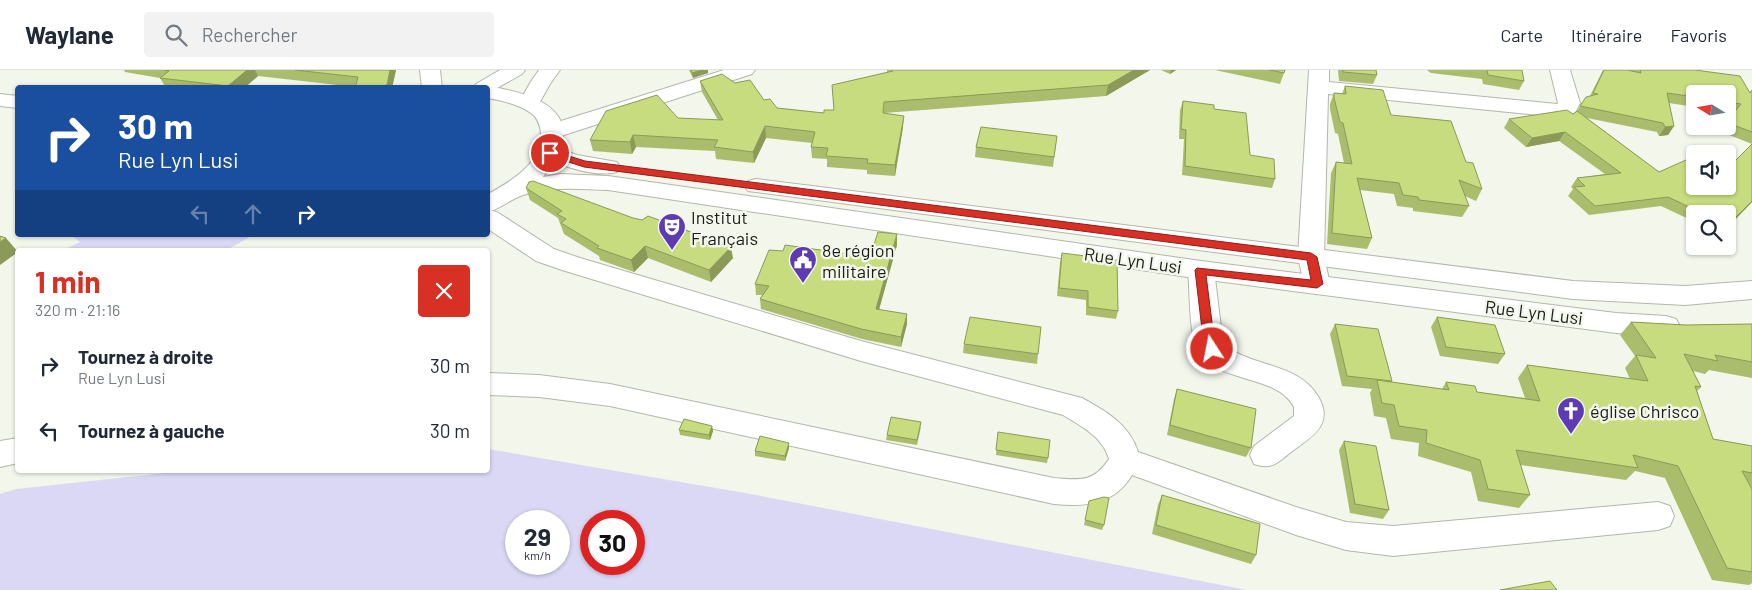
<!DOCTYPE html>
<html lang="fr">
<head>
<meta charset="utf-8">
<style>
  :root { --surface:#fff; --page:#f2f2f3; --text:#1f2937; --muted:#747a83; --line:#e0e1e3; --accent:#d93025 }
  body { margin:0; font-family:Barlow,sans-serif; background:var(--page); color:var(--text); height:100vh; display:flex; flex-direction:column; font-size:19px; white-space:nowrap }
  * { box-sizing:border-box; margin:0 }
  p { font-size:16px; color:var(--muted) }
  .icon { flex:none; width:28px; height:28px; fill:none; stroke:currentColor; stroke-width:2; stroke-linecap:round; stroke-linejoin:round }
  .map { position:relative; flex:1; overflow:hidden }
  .drawer { position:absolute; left:15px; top:178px; width:475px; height:225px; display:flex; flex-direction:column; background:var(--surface); border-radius:5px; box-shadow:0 1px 4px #0004 }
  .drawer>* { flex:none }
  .top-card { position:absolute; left:15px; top:15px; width:475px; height:152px; border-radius:5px; box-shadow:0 1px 4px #0004; background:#1a4fa0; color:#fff; overflow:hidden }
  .needle { width:32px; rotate:281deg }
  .buttons { position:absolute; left:1686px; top:15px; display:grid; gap:10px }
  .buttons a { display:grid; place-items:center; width:50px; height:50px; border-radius:5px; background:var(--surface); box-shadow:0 1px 4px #0004; font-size:25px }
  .speed { position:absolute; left:505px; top:440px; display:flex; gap:10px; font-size:25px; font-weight:700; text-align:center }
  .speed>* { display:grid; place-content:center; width:65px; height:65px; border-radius:50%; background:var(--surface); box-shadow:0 1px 4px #0004; line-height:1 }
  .speed small { font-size:12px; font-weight:400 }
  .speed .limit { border:8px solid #d22; background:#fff; color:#111 }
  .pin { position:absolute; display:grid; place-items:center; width:42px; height:42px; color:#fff; margin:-21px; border:2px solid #fff; border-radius:50%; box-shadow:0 1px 5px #0007 }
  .me { position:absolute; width:55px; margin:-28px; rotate:349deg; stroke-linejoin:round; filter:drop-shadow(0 0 4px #0008) }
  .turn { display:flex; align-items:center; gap:18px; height:105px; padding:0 20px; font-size:22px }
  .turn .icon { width:65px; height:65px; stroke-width:2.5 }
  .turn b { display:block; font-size:35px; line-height:42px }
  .lanes { display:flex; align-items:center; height:48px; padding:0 20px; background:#0003; justify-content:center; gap:25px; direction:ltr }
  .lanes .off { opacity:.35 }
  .round { display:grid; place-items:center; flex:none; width:52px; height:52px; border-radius:5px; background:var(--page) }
  .overview { display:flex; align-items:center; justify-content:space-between; height:85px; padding:0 20px }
  h1 { font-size:30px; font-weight:700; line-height:38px; color:var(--accent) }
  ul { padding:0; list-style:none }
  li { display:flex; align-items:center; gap:15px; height:65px; padding:0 20px }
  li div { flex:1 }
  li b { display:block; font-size:19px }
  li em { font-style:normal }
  header { display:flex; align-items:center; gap:30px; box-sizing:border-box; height:70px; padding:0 25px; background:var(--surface); border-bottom:1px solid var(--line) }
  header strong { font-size:24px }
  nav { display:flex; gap:28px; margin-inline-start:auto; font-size:18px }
  .search { width:350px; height:45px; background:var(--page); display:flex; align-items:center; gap:12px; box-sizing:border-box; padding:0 18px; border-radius:5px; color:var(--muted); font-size:19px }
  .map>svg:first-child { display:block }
  .green { fill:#dbd8f6; fill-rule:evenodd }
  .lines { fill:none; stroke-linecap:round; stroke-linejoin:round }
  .street-casing { stroke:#b3b6ab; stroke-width:2 }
  .secondary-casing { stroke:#b3b6ab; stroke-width:2 }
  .primary-casing { stroke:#b3b6ab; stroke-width:2 }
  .street { fill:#fff; fill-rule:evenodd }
  .secondary { fill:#fff; fill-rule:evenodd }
  .primary { fill:#fff; fill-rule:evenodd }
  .wall { fill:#aabd6c }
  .shaded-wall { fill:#8b9a58 }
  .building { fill:#c6dc7e; stroke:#8b9a58 }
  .route { fill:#d93025; stroke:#8d1f18 }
  .labels { text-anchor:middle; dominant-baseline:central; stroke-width:5; stroke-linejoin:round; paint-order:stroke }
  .poi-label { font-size:18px; fill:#1b1c18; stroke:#f2f6eb; text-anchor:start }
  .street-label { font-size:18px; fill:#1b1c18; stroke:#f2f6eb }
</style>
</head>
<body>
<header>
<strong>Waylane</strong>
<div class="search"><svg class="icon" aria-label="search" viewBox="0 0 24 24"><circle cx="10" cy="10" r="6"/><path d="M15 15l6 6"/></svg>Rechercher</div>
<nav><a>Carte</a><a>Itinéraire</a><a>Favoris</a></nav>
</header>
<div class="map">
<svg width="1752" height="520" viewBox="0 0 1752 520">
  <rect width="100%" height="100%" fill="#f2f6eb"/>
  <!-- green -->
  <g class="green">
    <polygon points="71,165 253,165 227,180 64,180 80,172"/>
    <path d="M488 379 751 424 1247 520H0V424L16 419 194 400H488ZM516 451H559V494H516ZM591 451H634V494H591Z"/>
  </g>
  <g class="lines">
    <defs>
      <g id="street">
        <polygon points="420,0 440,0 442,18 422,18"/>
        <polygon points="724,0 755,0 752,4 561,66 553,68 545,66 542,61 545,56"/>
        <polygon points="1309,0 1329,0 1329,12 1557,34 1558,33 1550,0 1570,0 1580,33 1575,43 1558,47 1328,24 1324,187 1330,214 1326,220 1317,223 1308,220 1304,214 1298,187"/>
        <path d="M488 140 497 142 554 179 580 188 861 271 1082 328C1106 341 1130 355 1138 382L1296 437 1346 452 1393 456 1658 432 1670 436 1674 446 1670 456 1658 460 1393 486 1346 480 1296 465 1132 405C1114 435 1086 437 1054 434L610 336 539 327 488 325V303L539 305 610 314 1054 408C1080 410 1093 413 1109 389 1103 367 1081 356 1063 345L861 291 562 200 536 191 488 159Z"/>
        <path d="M1201 191 1210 194 1214 200 1223 274C1252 298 1299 292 1319 328 1334 355 1311 367 1291 382 1277 393 1272 400 1254 394L1250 385 1254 376 1294 346V337C1276 302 1211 315 1196 276 1189 258 1190 221 1188 200L1192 194Z"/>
        <polygon points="18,368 18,393 0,397 0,371"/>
      </g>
      <g id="secondary">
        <polygon points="500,0 525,0 522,4 490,22 488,23 488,18 473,18 476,14"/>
        <polygon points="539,0 560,0 550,14 537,37 530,39 523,37 519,33 530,13"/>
      </g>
      <g id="primary">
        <path d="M488 16C520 22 577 33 560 79L577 85 617 92 620 97 617 102C598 107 572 99 554 92L543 107 560 104 608 106 1201 191 1616 243 1666 246 1676 249 1680 256 1676 263 1666 266 1616 263 1201 209 608 120C580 119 551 116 523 125 511 129 501 138 488 142V124C510 112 543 93 541 63 540 55 538 48 531 43 518 34 503 31 488 28V18H481Z"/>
        <polygon points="0,24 18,26 18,38 0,36"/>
        <polygon points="756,109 1573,211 1685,216 1752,211 1752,229 1685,235 1573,229 748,121 744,116 748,111"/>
      </g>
    </defs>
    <!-- street casing -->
    <use href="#street" class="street-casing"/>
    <!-- secondary casing -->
    <use href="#secondary" class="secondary-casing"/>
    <!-- primary casing -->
    <use href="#primary" class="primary-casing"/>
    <!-- street -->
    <use href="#street" class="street"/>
    <!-- secondary -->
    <use href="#secondary" class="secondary"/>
    <!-- primary -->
    <use href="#primary" class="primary"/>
  </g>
  <!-- wall -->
  <g class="wall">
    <polygon points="124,0 396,0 392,18 355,18 355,17 258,6 244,18 166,18 160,8 125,2"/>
    <polygon points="689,0 708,0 708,3 693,8"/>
    <polygon points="887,0 1150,0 1106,26 884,43 903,57 895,106 867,104 867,100 827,97 827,89 812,88 811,77 812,73 766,68 754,93 716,89 715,81 636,77 632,84 593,81 590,70 718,50 702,22 700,11 735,13 777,38 824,43 834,40 832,15 887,3"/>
    <polygon points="1161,0 1176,0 1170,4"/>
    <polygon points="1215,0 1285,0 1280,14"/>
    <polygon points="1338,0 1376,0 1377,5 1373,14 1339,11"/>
    <polygon points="1427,0 1522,0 1524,11 1519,20 1483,14 1482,9 1431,3"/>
    <polygon points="1603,0 1631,1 1631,0 1695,0 1750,23 1752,20 1752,74 1719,61 1722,56 1728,56 1728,50 1733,43 1728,42 1728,24 1695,24 1695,37 1669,33 1674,56 1668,65 1659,66 1657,62 1587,48 1659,102 1752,132 1728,157 1728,144 1695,144 1695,152 1661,136 1589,145 1568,126 1573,119 1571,117 1577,108 1605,104 1559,71 1526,77 1504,58 1509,49 1573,44 1577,41 1586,27 1590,26"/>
    <polygon points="1345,16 1466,92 1482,119 1476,131 1465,126 1469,136 1462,147 1413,141 1413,138 1397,136 1394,124 1360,120 1372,168 1367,179 1327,174 1331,103 1336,92 1344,93 1338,64 1335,63 1330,39 1330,34 1334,23 1342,24"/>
    <polygon points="1183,31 1214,39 1250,85 1275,109 1272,118 1182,105 1184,69 1179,69 1180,40"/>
    <polygon points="1057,66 1053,97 975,87 976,77"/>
    <polygon points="526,118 733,188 711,212 648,188 634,202 600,190 599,186 564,164 558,148 530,130"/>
    <polygon points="897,164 897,175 879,240 907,254 901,277 862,269 761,239 760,229 762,225 756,225 755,214 870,187"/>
    <polygon points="1062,183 1118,241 1116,249 1086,245 1086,230 1057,226 1060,192"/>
    <polygon points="1437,247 1505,284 1498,294 1440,286 1431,257"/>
    <polygon points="1631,252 1686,255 1752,254 1752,308 1709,300 1705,304 1693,301 1701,317 1697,321 1713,369 1752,376 1752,513 1749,515 1712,510 1665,408 1635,401 1626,410 1520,395 1530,425 1519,438 1478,431 1471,402 1418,386 1419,373 1391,369 1386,348 1374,346 1370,323 1372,319 1342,316 1330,264 1335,254 1392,311 1392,312 1442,319 1446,312 1477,322 1525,328 1518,308 1527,295 1630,309 1625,298 1635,286 1620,265"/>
    <polygon points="964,274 1038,284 1037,294 963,283"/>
    <polygon points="1177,319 1251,378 1246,387 1167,365 1174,329"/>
    <polygon points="712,356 713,361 710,370 680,365 679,360"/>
    <polygon points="921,357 917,375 886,370 887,365"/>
    <polygon points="998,362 1048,388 1047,393 996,385"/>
    <polygon points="1344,371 1389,440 1383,449 1350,443 1339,380"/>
    <polygon points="789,373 789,378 785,391 755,386 755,381"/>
    <polygon points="1162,425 1256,485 1251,494 1152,464 1158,435"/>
    <polygon points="1088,436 1104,455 1102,460 1084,455"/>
  </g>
  <!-- shaded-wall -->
  <g class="shaded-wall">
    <polygon points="247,0 255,0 258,6 244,18 228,18 228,16"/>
    <polygon points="390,0 396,0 392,18 378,18"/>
    <polygon points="702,0 708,0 708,3 693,8 692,3"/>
    <polygon points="1134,0 1150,0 1106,26 1108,15"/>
    <polygon points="1171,0 1176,0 1170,4"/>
    <polygon points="904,46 903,57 895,106 895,95"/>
    <polygon points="765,56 766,68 754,93 753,82"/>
    <polygon points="1674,56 1668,65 1659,66 1665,57"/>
    <polygon points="1565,62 1559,71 1526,77 1532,68"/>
    <polygon points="633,65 636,77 632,84 630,72"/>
    <polygon points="1752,131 1752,132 1728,157 1728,156"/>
    <polygon points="897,164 897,175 876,250 876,239"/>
    <polygon points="6,168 18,182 0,195 0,172"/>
    <polygon points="645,176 648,188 634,202 631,190"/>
    <polygon points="731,177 733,188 711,212 709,200"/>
    <polygon points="907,244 907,254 901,277 901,267"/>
    <polygon points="712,356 713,361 710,370 709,365"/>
    <polygon points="789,373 789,378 785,391 785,386"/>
  </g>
  <!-- building -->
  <g class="building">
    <polygon points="164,0 247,0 228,16 160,8 169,1"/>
    <polygon points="295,0 390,0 387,15 378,18 355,18 358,7"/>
    <polygon points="691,0 702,0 692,3"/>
    <polygon points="892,0 1134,0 1108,15 884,32 883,43 904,46 895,95 867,93 868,89 826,86 828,78 811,77 815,62 765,56 753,82 714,77 718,70 633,65 630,72 590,70 606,41 657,25 678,48 723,50 700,11 722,4 735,13 750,10 764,30 770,29 777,38 824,43 824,40 834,40 832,15 893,1"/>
    <polygon points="1270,0 1285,0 1284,3"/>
    <polygon points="1343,0 1376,0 1377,5 1343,2"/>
    <polygon points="1487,0 1522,0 1524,11 1488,5"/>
    <polygon points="1604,0 1627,0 1641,3 1640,0 1695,0 1740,6 1750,23 1752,20 1752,62 1728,53 1728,50 1741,34 1728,32 1728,24 1695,24 1695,27 1667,23 1674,56 1665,57 1663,53 1580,36 1586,27 1598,24 1593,23"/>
    <polygon points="1345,16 1383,20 1391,45 1451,51 1466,92 1473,93 1482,119 1459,110 1469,136 1419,130 1418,127 1403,125 1399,113 1357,108 1372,168 1332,163 1336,92 1352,94 1343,53 1340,52 1334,28 1334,23 1346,24"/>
    <polygon points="1183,31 1214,35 1214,39 1246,43 1250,85 1274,89 1275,109 1185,96 1186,60 1181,59"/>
    <polygon points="1567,40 1573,44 1577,41 1659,102 1695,86 1695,116 1728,116 1728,98 1752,74 1752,131 1728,155 1728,144 1704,144 1668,127 1595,136 1574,117 1585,116 1577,108 1621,103 1565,62 1532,68 1509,49"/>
    <polygon points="981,57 1057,66 1054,87 976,77"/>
    <polygon points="533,111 633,148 642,150 648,146 731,177 709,200 645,176 631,190 597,178 599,176 561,153 566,149 557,144 562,141 526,118 529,112"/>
    <polygon points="878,162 897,164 876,239 907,244 901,267 861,259 760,229 769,216 755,214 769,180 783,181 785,175 870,187"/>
    <polygon points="0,166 6,168 0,172"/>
    <polygon points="1062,183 1117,190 1118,241 1088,237 1088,221 1059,218"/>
    <polygon points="970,247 1041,257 1038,284 964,274"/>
    <polygon points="1437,247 1495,255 1505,284 1446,277"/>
    <polygon points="1631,252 1686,255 1752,254 1752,292 1715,285 1718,291 1684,284 1701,317 1695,316 1713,369 1752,376 1752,403 1742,401 1752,419 1752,502 1727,498 1678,396 1633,385 1638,398 1516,380 1530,425 1488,419 1480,390 1426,373 1427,360 1399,356 1394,335 1382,333 1377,310 1449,320 1446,312 1475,316 1477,322 1540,331 1527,295 1648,311 1636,285 1656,288"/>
    <polygon points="1335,254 1378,259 1392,311 1347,306"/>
    <polygon points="1177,319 1256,339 1251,378 1170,355"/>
    <polygon points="891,347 921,352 917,370 887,365"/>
    <polygon points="684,349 712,356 709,365 679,360"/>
    <polygon points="998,362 1050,370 1048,388 996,380"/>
    <polygon points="760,366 789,373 785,386 755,381"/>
    <polygon points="1344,371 1376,376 1389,440 1355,434"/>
    <polygon points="1162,425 1260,454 1256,485 1156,455"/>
    <polygon points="1104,427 1109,428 1104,455 1085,450 1089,431"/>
    <polygon points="1550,511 1557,520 1500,520"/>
  </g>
  <!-- route -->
  <polygon class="route" points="550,80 585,91 1311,183 1317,187 1323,214 1317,218 1206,205 1214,268 1217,279 1212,284 1208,282 1203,268 1195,200 1197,198 1311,210 1307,190 584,97 547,85 545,83"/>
  <!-- icons -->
  <defs>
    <symbol id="theatre-pin" viewBox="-11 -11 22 30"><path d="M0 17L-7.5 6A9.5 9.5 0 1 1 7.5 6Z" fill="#5c3bb3" stroke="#f2f6eb"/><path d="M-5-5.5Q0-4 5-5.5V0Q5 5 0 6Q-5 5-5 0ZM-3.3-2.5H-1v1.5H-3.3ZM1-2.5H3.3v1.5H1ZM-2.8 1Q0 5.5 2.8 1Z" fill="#fff"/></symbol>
    <symbol id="civic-pin" viewBox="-11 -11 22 30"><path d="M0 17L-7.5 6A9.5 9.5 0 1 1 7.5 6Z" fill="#5c3bb3" stroke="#f2f6eb"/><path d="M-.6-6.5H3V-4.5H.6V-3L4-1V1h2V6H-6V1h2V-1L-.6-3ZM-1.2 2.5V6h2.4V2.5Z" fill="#fff"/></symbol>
    <symbol id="church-pin" viewBox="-11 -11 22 30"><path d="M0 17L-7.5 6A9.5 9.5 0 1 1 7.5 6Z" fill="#5c3bb3" stroke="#f2f6eb"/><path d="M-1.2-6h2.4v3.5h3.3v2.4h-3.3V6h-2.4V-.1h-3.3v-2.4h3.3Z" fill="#fff"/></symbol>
  </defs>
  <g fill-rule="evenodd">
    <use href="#theatre-pin" x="656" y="141" width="32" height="43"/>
    <use href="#civic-pin" x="787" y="174" width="32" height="43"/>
    <use href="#church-pin" x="1555" y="325" width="32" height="43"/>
  </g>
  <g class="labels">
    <!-- poi labels -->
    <g class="poi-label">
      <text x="691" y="147">Institut<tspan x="691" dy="21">Français</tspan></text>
      <text x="822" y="180">8e région<tspan x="822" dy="21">militaire</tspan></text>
      <text x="1590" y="341">église Chrisco</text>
    </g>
    <!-- street labels -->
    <g class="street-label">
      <text transform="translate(1133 190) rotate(8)">Rue Lyn Lusi</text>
      <text transform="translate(1534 242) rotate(7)">Rue Lyn Lusi</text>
    </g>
  </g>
</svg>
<div class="buttons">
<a><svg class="needle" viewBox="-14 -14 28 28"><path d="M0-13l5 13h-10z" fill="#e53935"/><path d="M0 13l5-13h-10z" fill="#747a83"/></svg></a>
<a><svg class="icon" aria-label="sound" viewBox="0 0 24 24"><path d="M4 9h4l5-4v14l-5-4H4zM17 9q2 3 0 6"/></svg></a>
<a><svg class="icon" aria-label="search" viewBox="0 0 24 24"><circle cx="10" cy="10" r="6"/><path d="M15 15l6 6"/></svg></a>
</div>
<div class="speed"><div>29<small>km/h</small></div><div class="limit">30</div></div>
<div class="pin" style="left:550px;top:83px;background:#d93025"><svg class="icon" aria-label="arrive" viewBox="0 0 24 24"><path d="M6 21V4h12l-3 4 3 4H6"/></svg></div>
<svg class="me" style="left:1212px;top:279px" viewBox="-20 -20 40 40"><circle r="17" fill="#d93025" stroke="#fff" stroke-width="3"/><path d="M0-11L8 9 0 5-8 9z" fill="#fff"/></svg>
<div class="top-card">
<div class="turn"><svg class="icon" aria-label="right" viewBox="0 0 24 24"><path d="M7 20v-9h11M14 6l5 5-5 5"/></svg><div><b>30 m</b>Rue Lyn Lusi</div></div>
<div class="lanes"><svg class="icon off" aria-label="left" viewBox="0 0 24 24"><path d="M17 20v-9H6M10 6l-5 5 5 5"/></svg><svg class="icon off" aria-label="ahead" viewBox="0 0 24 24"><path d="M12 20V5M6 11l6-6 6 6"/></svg><svg class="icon" aria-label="right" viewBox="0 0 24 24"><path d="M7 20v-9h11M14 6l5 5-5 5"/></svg></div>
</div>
<section class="drawer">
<div class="overview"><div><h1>1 min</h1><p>320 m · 21:16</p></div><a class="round" style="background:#d93025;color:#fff"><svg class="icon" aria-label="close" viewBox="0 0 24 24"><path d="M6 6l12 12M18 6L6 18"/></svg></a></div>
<ul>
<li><svg class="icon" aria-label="right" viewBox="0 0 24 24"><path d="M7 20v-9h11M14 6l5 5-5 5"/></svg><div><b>Tournez à droite</b><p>Rue Lyn Lusi</p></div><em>30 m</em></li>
<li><svg class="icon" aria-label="left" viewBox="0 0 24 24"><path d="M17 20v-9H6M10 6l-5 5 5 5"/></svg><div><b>Tournez à gauche</b></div><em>30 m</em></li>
</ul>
</section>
</div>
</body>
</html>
